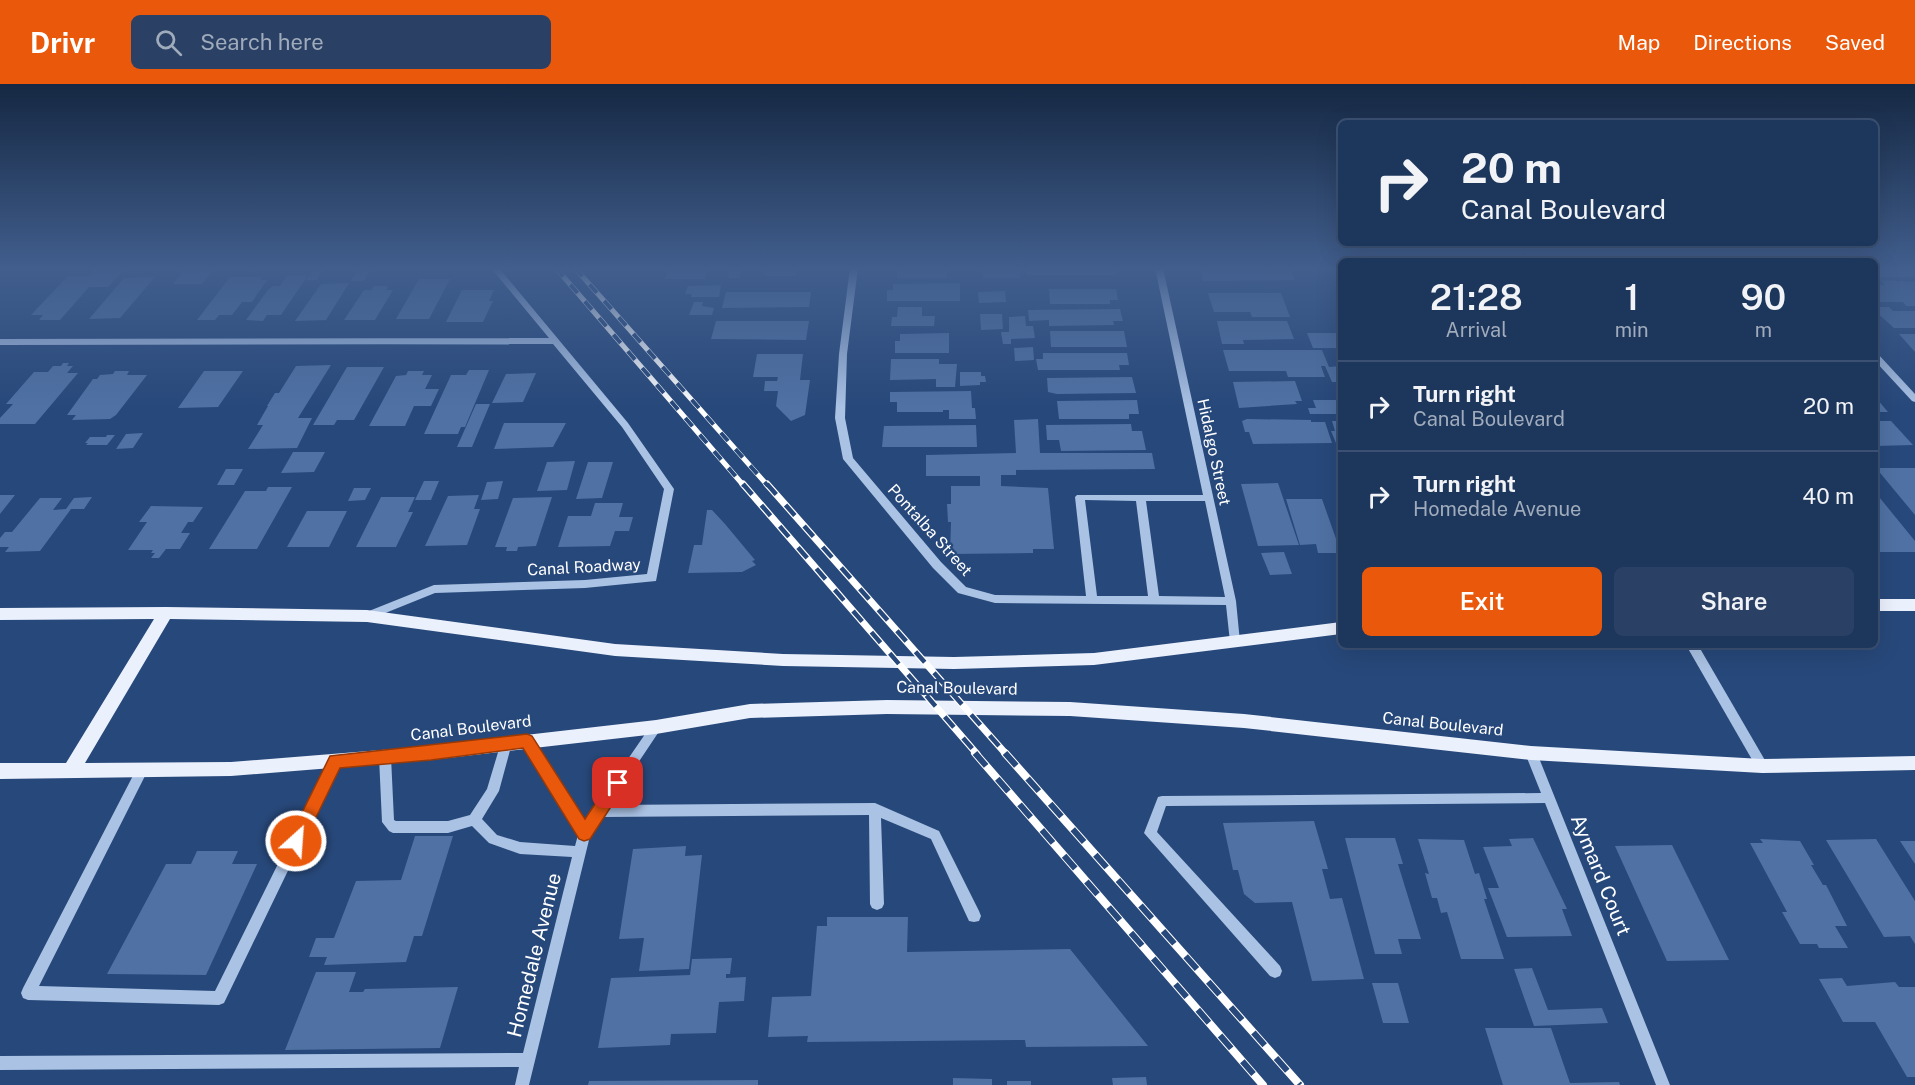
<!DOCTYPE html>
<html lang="en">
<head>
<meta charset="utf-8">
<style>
  :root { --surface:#1d365c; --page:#2a4165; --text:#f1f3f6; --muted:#a0abbb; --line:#3b5072; --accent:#ea580c }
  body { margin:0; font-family:"Public Sans",sans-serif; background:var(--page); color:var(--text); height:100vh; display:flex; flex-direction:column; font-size:22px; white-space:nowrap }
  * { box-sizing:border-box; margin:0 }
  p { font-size:20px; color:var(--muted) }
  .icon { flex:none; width:33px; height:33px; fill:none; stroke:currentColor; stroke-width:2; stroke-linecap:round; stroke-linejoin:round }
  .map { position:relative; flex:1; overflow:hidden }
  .sheet { position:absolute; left:1338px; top:174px; width:540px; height:390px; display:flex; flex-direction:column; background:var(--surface); border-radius:9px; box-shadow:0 6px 24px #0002,0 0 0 2px var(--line) }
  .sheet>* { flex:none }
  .hud { position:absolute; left:1338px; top:36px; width:540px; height:126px; border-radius:9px; box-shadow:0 6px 24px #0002,0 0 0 2px var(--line); background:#1d365c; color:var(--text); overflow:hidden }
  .pin { position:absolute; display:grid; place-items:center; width:51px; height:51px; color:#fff; margin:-26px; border-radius:12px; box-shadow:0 3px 9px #0006 }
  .me { position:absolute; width:66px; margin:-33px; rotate:26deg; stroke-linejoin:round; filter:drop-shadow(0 0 4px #0008) }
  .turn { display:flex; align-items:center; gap:21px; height:126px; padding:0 24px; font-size:27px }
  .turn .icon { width:78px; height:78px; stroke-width:2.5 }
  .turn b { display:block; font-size:42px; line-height:51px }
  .eta { display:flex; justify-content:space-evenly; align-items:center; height:102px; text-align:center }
  .eta b { font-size:36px; font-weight:600; line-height:42px }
  .action { display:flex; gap:12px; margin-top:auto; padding:12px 24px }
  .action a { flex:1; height:69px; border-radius:9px; background:var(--accent); color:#fff; font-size:24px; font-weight:600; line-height:69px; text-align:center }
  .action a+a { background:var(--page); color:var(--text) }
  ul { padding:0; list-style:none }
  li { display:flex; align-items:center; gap:18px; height:90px; padding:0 24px; border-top:2px solid var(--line) }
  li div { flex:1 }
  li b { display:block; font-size:22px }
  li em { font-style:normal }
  header { display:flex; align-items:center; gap:36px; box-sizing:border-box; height:84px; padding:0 30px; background:var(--accent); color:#fff }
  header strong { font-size:28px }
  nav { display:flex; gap:33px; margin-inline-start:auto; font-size:21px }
  .search { width:420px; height:54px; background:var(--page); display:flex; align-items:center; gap:15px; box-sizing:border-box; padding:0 21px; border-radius:9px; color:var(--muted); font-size:22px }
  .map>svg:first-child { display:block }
  .building { fill:#4f71a3 }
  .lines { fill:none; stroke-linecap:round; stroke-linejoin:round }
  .minor { fill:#aac2e4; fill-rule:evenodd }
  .major { fill:#eaf0fc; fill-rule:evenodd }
  .rail-far2-casing { stroke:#fff; stroke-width:5 }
  .rail-far1-casing { stroke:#fff; stroke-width:7 }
  .rail-casing { stroke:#fff; stroke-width:8 }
  .rail-far2 { stroke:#27487a; stroke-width:4; stroke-dasharray:11; stroke-linecap:butt }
  .rail-far1 { stroke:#27487a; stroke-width:4.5; stroke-dasharray:14; stroke-linecap:butt }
  .rail { stroke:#27487a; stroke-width:6; stroke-dasharray:17; stroke-linecap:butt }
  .route { fill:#ea580c; stroke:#983908; stroke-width:1.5 }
  .labels { text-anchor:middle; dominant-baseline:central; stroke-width:4.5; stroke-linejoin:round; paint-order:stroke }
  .street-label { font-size:16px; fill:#fff; stroke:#27487a }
  .near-street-label { font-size:20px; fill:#fff; stroke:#27487a }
</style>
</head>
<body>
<header>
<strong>Drivr</strong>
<div class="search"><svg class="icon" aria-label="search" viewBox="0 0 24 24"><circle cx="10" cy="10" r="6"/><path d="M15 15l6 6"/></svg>Search here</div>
<nav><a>Map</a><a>Directions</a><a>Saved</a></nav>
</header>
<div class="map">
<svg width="1915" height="1001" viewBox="0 0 1915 1001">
  <rect width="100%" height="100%" fill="#27487a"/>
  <!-- building -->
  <g class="building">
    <polygon points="96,184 125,184 108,203 89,203 60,236 39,236 43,231 31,231 68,192 89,192"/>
    <polygon points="186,184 214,184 202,200 173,200"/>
    <polygon points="314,184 324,184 317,196 306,196"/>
    <polygon points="358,184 371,184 364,197 351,197"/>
    <polygon points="669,184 708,184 705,195 665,195"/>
    <polygon points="730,184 742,184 739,194 728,194"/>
    <polygon points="766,184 797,184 796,192 765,192"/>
    <polygon points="898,184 947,184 947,194 897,194"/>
    <polygon points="982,184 1019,184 1020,194 983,194"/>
    <polygon points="1026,184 1115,184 1116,191 1026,191"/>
    <polygon points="1200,184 1290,184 1295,196 1203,197"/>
    <rect x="1875" y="184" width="40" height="9"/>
    <polygon points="287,191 308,191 281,231 267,231 263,237 246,236 268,206 273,202 280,202"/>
    <polygon points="155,193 120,234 89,235 124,194"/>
    <polygon points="230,193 262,193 260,196 267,196 252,218 242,218 232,231 219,231 215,236 197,236"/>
    <polygon points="419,195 450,195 429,235 396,235"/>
    <polygon points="1880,196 1915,198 1915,222 1906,222 1903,218 1875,218 1875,201 1885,201"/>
    <polygon points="349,199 326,236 295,237 321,200"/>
    <polygon points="960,199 960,217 887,217 887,206 893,206 893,200"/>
    <polygon points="721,201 719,213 691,213 692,210 685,210 688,202"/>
    <polygon points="374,202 388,202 386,206 393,206 375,236 344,236 364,206 371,206"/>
    <polygon points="1049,205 1116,205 1118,216 1110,216 1110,220 1050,220"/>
    <polygon points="462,206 494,206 489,217 493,217 483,238 446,238"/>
    <polygon points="1005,207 1006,218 979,219 978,208"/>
    <polygon points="726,208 811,208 809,223 722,224"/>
    <polygon points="1208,209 1281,209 1290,233 1252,233 1250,228 1214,228"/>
    <polygon points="694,218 703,218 702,222 714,224 712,231 689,231"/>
    <polygon points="898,223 922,223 922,232 935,232 934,242 891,242 892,233 897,233"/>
    <polygon points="1878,223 1889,223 1893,227 1915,227 1915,244 1894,244 1875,227 1881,226"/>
    <polygon points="1120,225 1123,237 1113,237 1114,241 1049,242 1049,236 1029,237 1028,226"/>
    <polygon points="980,230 1002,230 1003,245 981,246"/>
    <polygon points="1025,232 1026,242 1033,242 1035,254 1011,255 1011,260 1003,260 1001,248 1009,248 1009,233"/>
    <polygon points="716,237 809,237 806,256 711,255"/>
    <polygon points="1217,237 1287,237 1294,255 1243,256 1244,260 1222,260"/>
    <polygon points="1050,247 1124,247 1127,263 1051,263"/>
    <polygon points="949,249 949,269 895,269 895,257 900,257 900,250"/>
    <polygon points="1307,249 1337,249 1341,264 1313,264"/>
    <polygon points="1899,250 1915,250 1915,268"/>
    <polygon points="1033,263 1034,276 1015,277 1014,264"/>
    <polygon points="1223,266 1322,266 1329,283 1341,282 1341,298 1332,298 1325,282 1321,282 1325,293 1288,293 1286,287 1229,287"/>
    <polygon points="1043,269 1127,269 1129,281 1119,281 1120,286 1038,286 1036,275 1043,275"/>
    <polygon points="757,270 803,270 800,296 810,296 805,331 791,337 776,322 778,307 764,307 765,297 777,297 778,293 753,293"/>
    <polygon points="891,275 939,275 939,280 957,280 955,303 936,303 936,295 890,296"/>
    <polygon points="63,279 69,279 67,282 73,282 67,289 78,289 35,340 0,340 0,334 13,320 6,320 34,288 48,288 53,282 61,282"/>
    <polygon points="331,281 298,334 312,334 297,364 248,365 263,341 257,341 268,322 267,322 275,309 279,309 296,282"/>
    <polygon points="347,283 384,283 354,336 337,336 334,341 313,341"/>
    <polygon points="469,286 489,286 465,343 461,343 458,350 424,350 451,291 466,291"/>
    <polygon points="115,287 129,287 127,291 147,291 116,331 110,335 72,336 76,331 67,331 93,295 97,295 100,291 113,290"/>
    <polygon points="204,287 243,287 218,323 178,324"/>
    <polygon points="408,287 424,287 422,291 432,291 425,305 439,305 431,322 414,322 405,342 369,342 396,292 406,291"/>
    <polygon points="960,288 981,288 981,292 985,292 986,298 980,298 980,301 960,302"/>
    <polygon points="536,289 523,318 492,319 506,290"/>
    <polygon points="1132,293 1136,309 1057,310 1048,308 1047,294"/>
    <polygon points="1295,297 1302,317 1295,317 1297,320 1239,324 1233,298"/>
    <polygon points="971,307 972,324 975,324 976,335 949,335 949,326 943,326 943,328 897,328 897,318 890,318 890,308"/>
    <polygon points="1875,315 1877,315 1888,328 1875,328"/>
    <polygon points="1137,316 1139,330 1129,330 1129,335 1059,335 1057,317"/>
    <polygon points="1313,316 1341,316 1341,330 1310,330 1308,324 1316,324"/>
    <polygon points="476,320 490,320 472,363 457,363"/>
    <polygon points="1038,335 1040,369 1152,369 1155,385 1016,386 1016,391 1001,391 1001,402 1048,404 1054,465 1033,465 1033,469 950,470 951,438 948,438 947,420 951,420 951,402 980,402 980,392 926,392 926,371 1016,369 1014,336"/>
    <polygon points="1247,335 1311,336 1311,338 1325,338 1332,359 1253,360 1249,348 1245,348 1242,337"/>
    <polygon points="1332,337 1341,337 1341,371 1331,347 1335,347"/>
    <polygon points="1875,337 1891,337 1913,361 1875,362"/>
    <polygon points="504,339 566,339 553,363 494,365"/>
    <polygon points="1131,340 1132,347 1142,347 1146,366 1061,367 1059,356 1047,356 1046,341"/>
    <polygon points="976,341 977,363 882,363 884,342"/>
    <polygon points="143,349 133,364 116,365 126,350"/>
    <polygon points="107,351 115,351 107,361 86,361 88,359 85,359 90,353 106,353"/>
    <polygon points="293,368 325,368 314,388 281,389"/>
    <polygon points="575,377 567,406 537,407 547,378"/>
    <polygon points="588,378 613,378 602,414 576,415"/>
    <polygon points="1876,384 1915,384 1915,431"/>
    <polygon points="226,385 243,385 234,401 217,401"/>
    <polygon points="424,397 439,397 431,416 415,416"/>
    <polygon points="503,397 498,415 481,416 487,398"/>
    <polygon points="1278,399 1299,461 1258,462 1241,400"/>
    <polygon points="268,403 292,403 257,465 209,465 245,407 266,407"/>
    <polygon points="354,404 371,404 365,416 348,417"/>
    <polygon points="1875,408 1915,457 1915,468 1875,468"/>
    <polygon points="0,411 15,411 0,430"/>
    <polygon points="479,411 474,425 480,425 467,461 425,462 448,412"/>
    <polygon points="92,413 84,425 71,425 40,467 5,468 9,463 0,463 0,454 5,448 12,448 40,414 62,414 53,426 66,425 74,414"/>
    <polygon points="381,413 415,413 408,428 413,428 396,463 356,463"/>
    <polygon points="552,413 536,462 518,463 517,467 506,467 507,463 495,463 513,414"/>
    <polygon points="1286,415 1322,415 1341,469 1318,469 1316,460 1300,461"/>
    <polygon points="595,419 623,419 619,433 633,433 629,447 615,447 610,462 558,463 568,432 591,432"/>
    <polygon points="151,422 203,423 193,438 188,438 181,449 190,449 180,465 166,465 159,474 151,474 155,469 151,469 153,466 128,466 147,438 139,438"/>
    <polygon points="707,426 712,426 725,440 755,476 752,477 756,481 742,488 688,489 694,461 702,461"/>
    <polygon points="307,427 347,427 329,463 287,463"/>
    <polygon points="1284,468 1292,490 1270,491 1261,469"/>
    <polygon points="1314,737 1328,785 1322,785 1330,815 1342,814 1364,895 1312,897 1292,818 1255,819 1244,810 1238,786 1233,786 1223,739"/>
    <polygon points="415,752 453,752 422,852 414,852 406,878 324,881 327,873 309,873 316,854 334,854 356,797 401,796"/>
    <polygon points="1345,754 1395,754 1403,780 1398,780 1421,855 1398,855 1402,870 1375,870"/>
    <polygon points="1533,754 1567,825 1562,825 1572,852 1507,853 1488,804 1499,804 1483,763 1512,762 1509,755"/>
    <polygon points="1418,755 1464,756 1475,790 1479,789 1487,815 1484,815 1504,875 1461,875 1447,828 1441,829 1437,814 1432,814 1425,789 1429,790"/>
    <polygon points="1760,755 1800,757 1814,781 1811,781 1823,801 1826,801 1847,842 1835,842 1848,864 1819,864 1817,860 1800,860 1782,828 1787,828 1750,759 1763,759"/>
    <polygon points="1876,755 1915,817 1915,860 1910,852 1884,853 1826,756"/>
    <polygon points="1900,757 1915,757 1915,780"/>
    <polygon points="1672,761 1729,876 1667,877 1615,762"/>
    <polygon points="686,762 685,772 702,771 689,885 639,887 644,854 619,855 633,765"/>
    <polygon points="197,767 238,767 232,780 257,780 206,891 107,890 166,780 191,780"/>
    <polygon points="827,833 908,833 907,868 1070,865 1148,962 1026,963 1025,956 807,958 808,952 768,953 772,913 811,912 817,842 827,842"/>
    <polygon points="732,874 730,890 726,890 726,894 746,893 744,917 719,918 716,949 671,950 670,961 598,964 611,894 690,891 692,875"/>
    <polygon points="1532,884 1548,926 1602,924 1608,939 1534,942 1514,885"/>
    <polygon points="316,888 356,888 349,908 363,908 365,905 458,903 440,964 285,966"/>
    <polygon points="1842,894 1847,902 1895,898 1899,903 1915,903 1915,993 1907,993 1875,938 1843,938 1819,895"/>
    <polygon points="1372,899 1398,899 1409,939 1383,939"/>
    <polygon points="1485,944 1551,944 1570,999 1619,998 1620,1001 1503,1001"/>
    <polygon points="1146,993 1147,1001 1113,1001 1112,994"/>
    <polygon points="953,994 992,995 992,1001 953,1001"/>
    <polygon points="758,996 758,1001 588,1001 589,997"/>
    <rect x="1007" y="997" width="24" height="4"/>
  </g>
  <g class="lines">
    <!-- minor -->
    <g class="minor">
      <polygon points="491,184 499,184 628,339 674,405 656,497 585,504 435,509 368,536 364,535 363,532 364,529 434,501 585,496 647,490 664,405 622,343 553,260 0,261 0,255 549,254"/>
      <path d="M850 184H858L847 270 845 334 853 374 941 478 966 503 995 511 1086 512 1075 413 1077 411H1203L1155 184H1163L1236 517 1240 558 1239 561H1231L1230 558 1226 521 995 519 958 509 933 484 843 375 835 334 839 270ZM1085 416 1136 417 1148 512H1097ZM1146 417H1205L1225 513 1159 512Z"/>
      <polygon points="1875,269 1878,270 1915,310 1915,318 1912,317 1875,277"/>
      <polygon points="1686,561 1698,561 1766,678 1768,682 1766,686 1762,687 1758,686"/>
      <polygon points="656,638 660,640 662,643 610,721 875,719 939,747 979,827 981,832 979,837 974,838 969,837 931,755 881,734 884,820 882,824 877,826 872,824 870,820 869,731 603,733 590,752 529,1001 515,1001 519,983 0,986 0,972 523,969 572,773 520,770 489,759 472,742 448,749 393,749 389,747 382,738 379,673 381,669 385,668 389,669 391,673 394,736 396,737 448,737 470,731 487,705 502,655 506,654 510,655 512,659 499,707 482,735 497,751 520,758 575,762 578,751 523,661 521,657 523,653 527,652 531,653 584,739 652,640"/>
      <polygon points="1531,664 1535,665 1537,669 1670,1001 1656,1001 1545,719 1166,722 1157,748 1280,882 1282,887 1280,892 1275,894 1270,892 1144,749 1158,713 1162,712 1541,709 1525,669 1527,665"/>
      <polygon points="335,672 339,673 341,677 224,919 219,921 28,916 23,914 21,909 23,904 138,682 142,681 146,682 148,686 39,902 215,907 331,673"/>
    </g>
    <!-- major -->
    <g class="major">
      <rect x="1875" y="515" width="40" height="12"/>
      <polygon points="166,523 367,526 615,560 783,570 954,573 1094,569 1341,538 1341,550 1094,581 954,585 783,582 615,572 367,538 170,535 85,679 231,678 431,662 656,636 750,620 887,616 1070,618 1244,630 1531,662 1762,675 1915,672 1915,686 1762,689 1531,676 1244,644 1070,632 887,630 750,634 656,650 431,676 231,692 0,695 0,679 66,679 154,535 0,536 0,524"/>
    </g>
    <defs>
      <g id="rail-far2">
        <polyline points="556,184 744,402"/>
        <polyline points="575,184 768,402"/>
      </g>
      <g id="rail-far1">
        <polyline points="743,400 977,670"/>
        <polyline points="767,400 1006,670"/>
      </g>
      <g id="rail">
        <polyline points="975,669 1263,1001"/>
        <polyline points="1005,669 1300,1001"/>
      </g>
    </defs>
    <!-- rail-far2 casing -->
    <use href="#rail-far2" class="rail-far2-casing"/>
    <!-- rail-far1 casing -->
    <use href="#rail-far1" class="rail-far1-casing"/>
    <!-- rail casing -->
    <use href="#rail" class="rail-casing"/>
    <!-- rail-far2 -->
    <use href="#rail-far2" class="rail-far2"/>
    <!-- rail-far1 -->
    <use href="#rail-far1" class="rail-far1"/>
    <!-- rail -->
    <use href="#rail" class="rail"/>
  </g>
  <!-- sky -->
  <linearGradient id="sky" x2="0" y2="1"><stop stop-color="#152843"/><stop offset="0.57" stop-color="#415e8d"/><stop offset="1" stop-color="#415e8d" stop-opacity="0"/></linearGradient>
  <rect width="1915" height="324" fill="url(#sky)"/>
  <!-- route -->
  <polygon class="route" points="527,650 532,652 585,735 612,694 618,692 623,694 626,699 623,704 590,755 584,757 579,755 523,664 431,676 340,684 302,762 296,764 290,762 288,757 330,672"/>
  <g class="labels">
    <!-- street labels -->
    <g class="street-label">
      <text transform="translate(1214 368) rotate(78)">Hidalgo Street</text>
      <text transform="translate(930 446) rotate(48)">Pontalba Street</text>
      <text transform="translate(584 483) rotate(-3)">Canal Roadway</text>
      <text transform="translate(957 604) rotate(1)">Canal Boulevard</text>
      <text transform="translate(1443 640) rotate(6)">Canal Boulevard</text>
      <text transform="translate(471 644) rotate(-7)">Canal Boulevard</text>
    </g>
    <!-- near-street labels -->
    <g class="near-street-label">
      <text transform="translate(1601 791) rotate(68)">Aymard Court</text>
      <text transform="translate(534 871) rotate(-76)">Homedale Avenue</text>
    </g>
  </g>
</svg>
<div class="pin" style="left:618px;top:699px;background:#d93025"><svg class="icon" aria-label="arrive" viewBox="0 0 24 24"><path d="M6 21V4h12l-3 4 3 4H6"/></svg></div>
<svg class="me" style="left:296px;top:757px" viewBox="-20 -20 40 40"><circle r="17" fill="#ea580c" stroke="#fff" stroke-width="3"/><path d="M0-11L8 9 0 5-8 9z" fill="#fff"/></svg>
<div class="hud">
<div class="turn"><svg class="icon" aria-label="right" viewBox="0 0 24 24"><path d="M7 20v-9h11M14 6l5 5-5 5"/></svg><div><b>20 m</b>Canal Boulevard</div></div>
</div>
<section class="sheet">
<div class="eta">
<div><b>21:28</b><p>Arrival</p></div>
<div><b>1</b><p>min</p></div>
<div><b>90</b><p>m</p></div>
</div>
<ul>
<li><svg class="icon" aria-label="right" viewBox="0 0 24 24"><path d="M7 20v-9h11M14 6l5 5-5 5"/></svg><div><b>Turn right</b><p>Canal Boulevard</p></div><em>20 m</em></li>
<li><svg class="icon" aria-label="right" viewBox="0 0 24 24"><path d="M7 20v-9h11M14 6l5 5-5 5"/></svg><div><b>Turn right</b><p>Homedale Avenue</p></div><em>40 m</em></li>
</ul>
<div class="action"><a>Exit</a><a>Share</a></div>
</section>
</div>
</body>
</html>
